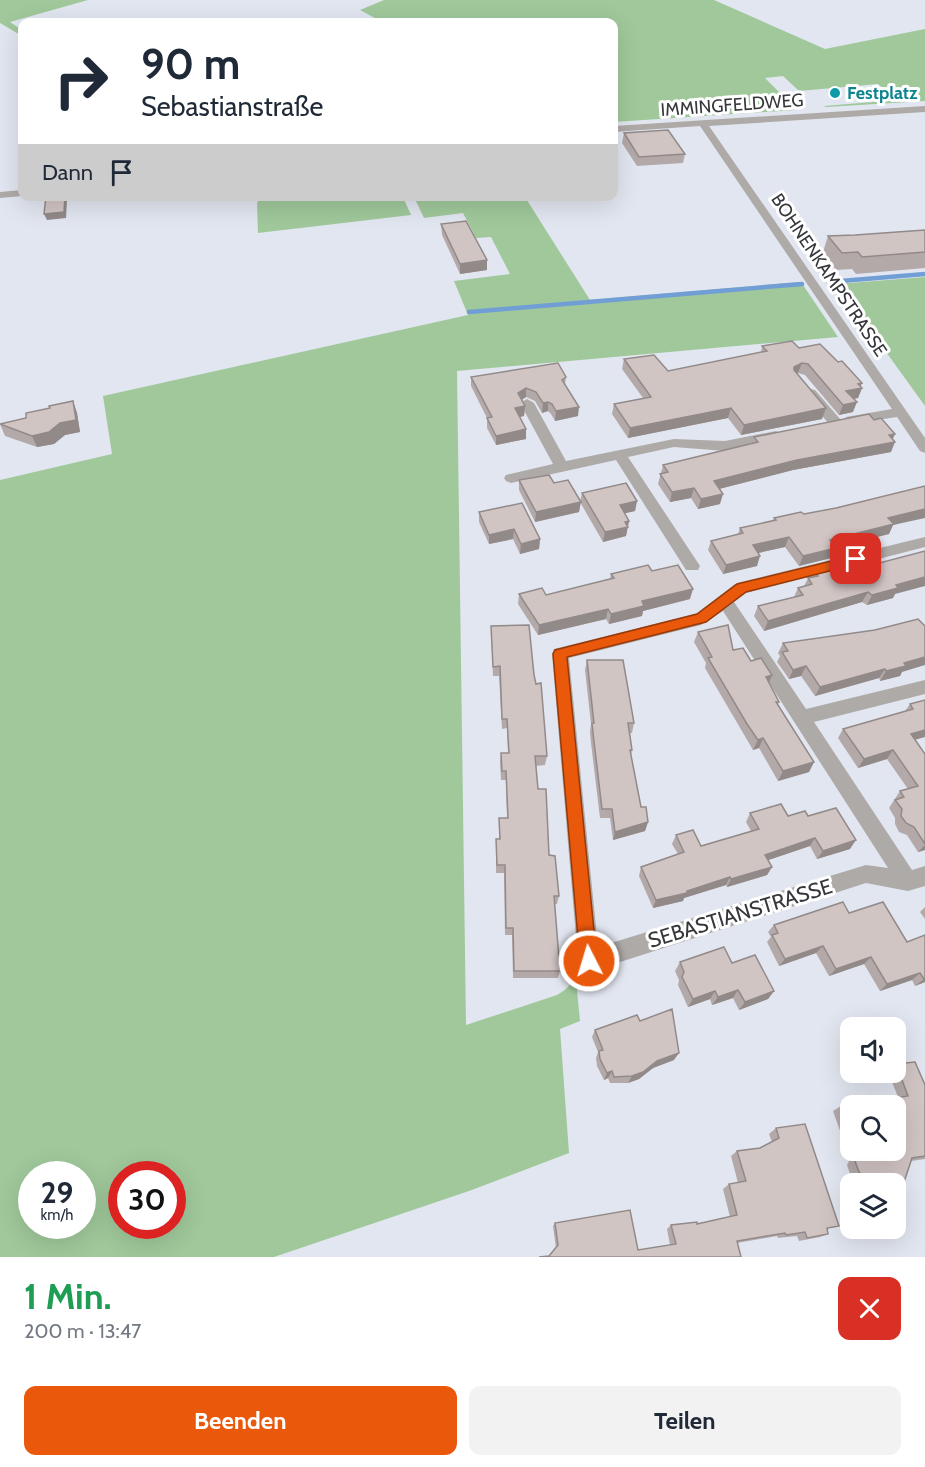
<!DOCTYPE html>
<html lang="de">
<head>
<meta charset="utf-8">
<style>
  :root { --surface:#fff; --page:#f2f2f3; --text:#1f2937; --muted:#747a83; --accent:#ea580c }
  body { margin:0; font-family:Cabin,sans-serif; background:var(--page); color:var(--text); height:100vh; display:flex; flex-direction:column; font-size:22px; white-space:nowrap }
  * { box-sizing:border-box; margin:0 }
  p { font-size:20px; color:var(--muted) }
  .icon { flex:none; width:33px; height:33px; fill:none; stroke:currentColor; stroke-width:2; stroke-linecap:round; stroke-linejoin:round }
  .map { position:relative; height:1257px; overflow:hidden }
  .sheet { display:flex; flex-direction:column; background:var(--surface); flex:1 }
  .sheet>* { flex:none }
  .top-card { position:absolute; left:18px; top:18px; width:600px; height:183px; border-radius:12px; box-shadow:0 6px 24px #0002; background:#fff; color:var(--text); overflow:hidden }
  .buttons { position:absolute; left:840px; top:1017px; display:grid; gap:12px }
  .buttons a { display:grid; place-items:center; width:66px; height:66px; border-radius:12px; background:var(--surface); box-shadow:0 6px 24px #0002; font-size:30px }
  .speed { position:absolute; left:18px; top:1161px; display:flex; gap:12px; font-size:30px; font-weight:700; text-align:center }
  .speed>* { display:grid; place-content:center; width:78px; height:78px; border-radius:50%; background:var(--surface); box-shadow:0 6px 24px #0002; line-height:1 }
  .speed small { font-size:15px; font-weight:400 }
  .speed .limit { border:9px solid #d22; background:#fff; color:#111 }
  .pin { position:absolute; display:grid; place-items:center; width:51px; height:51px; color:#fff; margin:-26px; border-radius:12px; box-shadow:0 3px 9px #0006 }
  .me { position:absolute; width:66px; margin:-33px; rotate:355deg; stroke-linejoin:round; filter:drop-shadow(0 0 4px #0008) }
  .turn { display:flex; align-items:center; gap:21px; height:126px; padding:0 24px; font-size:27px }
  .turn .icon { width:78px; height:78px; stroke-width:2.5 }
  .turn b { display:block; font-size:42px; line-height:51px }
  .then { display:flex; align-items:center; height:57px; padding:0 24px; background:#0003; gap:12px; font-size:22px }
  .round { display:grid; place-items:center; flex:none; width:63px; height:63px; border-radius:12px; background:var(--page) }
  .summary { display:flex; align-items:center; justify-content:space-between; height:102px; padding:0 24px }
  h1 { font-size:36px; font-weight:700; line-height:45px; color:#1e9e55 }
  .primary-button { display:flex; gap:12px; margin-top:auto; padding:12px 24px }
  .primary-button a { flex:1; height:69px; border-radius:12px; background:var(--accent); color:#fff; font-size:24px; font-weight:700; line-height:69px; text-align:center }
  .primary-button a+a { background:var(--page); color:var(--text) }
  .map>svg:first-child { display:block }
  .green { fill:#a0c89b; fill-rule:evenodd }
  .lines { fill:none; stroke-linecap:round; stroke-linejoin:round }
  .stream { stroke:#709ed5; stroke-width:4.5 }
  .minor { fill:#aeaaa7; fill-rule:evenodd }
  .wall { fill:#b4a9a9; fill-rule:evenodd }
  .shaded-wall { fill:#928a89 }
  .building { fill:#d1c5c4; stroke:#928a89; stroke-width:1.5 }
  .route { fill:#ea580c; stroke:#983908; stroke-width:1.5 }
  .culture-dot { fill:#0f9aa8; stroke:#fff; stroke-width:2 }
  .labels { text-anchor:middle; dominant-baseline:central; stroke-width:6; stroke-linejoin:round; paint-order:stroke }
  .far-culture-label { font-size:18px; font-weight:bold; fill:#0d838f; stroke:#fff; text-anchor:start }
  .far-street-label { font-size:18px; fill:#36373b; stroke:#fff }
  .street-label { font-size:21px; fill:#36373b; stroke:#fff }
</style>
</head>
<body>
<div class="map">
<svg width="925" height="1257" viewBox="0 0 925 1257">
  <rect width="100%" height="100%" fill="#e2e6f0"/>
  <!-- green -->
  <g class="green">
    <polygon points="0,0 88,0 10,22 22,30 22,36 0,23"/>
    <polygon points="384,0 714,0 825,49 925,29 925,101 826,107 824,106 897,100 878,84 799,91 783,76 765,78 785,98 794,110 614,122 614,22 382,22 360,10"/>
    <polygon points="261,196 403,197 411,215 258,233 257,203"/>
    <path d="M414 197H525L590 300 801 282 838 337 457 371 466 1025 557 995C569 988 573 983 575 970L580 1021 560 1029 569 1153 469 1191 274 1257H0V480L112 454 103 396 468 315 454 281 510 274 491 237 476 238 463 213 424 218ZM32 1174H82V1226H32ZM122 1174H172V1226H122Z"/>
    <polygon points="925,277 925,406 837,284"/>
  </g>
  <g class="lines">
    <!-- stream -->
    <g class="stream">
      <polyline points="829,282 925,274"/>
      <polyline points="469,312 802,284"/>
    </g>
    <!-- minor -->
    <g class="minor">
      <polygon points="925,106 925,112 709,126 925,438 925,453 920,451 897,417 851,424 846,423 844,420 846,417 892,409 700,126 614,132 614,126"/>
      <polygon points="22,190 22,196 0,198 0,192"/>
      <polygon points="810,389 815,390 840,419 842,422 840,425 830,425 805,396 803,393"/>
      <polygon points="527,399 534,403 566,461 674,439 725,441 776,431 783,435 781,438 725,451 674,447 628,457 700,566 698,570 686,570 616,460 511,483 506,481 504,478 506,475 553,464 520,403"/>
      <path d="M925 537V547L746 593 734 602 806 709 925 680V694L814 722 912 870 925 866V886L908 891 866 883 589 972 581 969 578 961 552 654 554 649 696 614 735 584 741 582ZM723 611 888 868 866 865 598 947 569 658 701 625Z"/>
    </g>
  </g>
  <!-- wall -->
  <g class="wall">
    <polygon points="624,133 685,154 683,163 637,166 622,143"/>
    <polygon points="441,224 487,260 487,270 460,274 442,235"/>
    <polygon points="925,230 925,268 856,274 852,269 836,270 823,252 828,236 855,235"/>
    <polygon points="762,346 799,348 861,387 862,388 858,398 853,399 853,412 839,415 805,375 798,373 797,374 822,419 741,435 728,418 628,438 612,414 614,404 643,398 622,369 624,359 668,371 761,352"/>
    <polygon points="471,377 566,377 565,385 578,416 555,421 551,414 548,411 542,413 535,401 526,397 522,400 525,406 524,416 520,417 526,439 496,445 487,428 487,418 471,386"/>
    <polygon points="73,401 77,413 80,432 65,435 54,444 37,447 5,436 0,424 26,418 50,408"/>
    <polygon points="754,437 893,439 891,452 793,470 719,489 720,504 698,509 691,498 670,502 658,484 663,465 752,444"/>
    <polygon points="519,480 554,483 580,502 582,493 637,501 635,511 624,513 629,521 626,536 603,542 580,502 579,512 535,522 519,490"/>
    <polygon points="479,512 540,539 539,549 520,554 513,539 489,544 479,522"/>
    <polygon points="804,514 893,525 889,534 835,547 831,558 799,566 785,547 758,553 757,566 723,574 708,550 711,541 738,534 740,528 773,521 774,518"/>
    <polygon points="813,569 853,570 895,594 893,598 867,605 862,602 764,631 754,616 758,606 794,597 798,588 804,586"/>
    <polygon points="652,571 690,599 643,611 642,616 609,624 606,619 538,635 518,604 519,594 546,595 610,579 611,574"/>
    <polygon points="491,626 534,675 547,756 545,765 536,766 538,789 549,855 559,896 557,904 555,904 560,971 558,978 513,978 512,935 505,935 504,873 496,873 496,839 499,839 499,818 507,818 506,780 501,780 500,762 501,753 508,753 507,728 502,729 499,676 493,676"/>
    <polygon points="698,632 733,650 751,661 772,675 769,683 779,702 778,704 814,762 809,772 778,781 759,748 753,750 705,668 706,663 694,642"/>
    <polygon points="783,643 902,672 900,676 880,681 879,678 815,696 801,676 789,679 777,662 780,656 778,653"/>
    <polygon points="587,660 634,723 632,733 630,733 632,750 631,755 641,807 648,822 645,831 613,840 610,818 600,818 591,743 590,732 591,724 585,670"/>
    <polygon points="925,700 915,740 925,754 925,850 918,852 907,835 899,832 895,824 895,818 889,808 900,791 908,789 887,759 858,768 838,738 843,729 905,711 910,704"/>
    <polygon points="750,813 788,816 808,816 850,849 817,859 810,846 768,860 772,867 767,875 727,887 726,885 684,898 683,901 653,908 639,876 641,867 678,854 672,844 676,835 701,846 751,831 746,822"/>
    <polygon points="925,907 925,919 920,912"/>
    <polygon points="849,913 907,942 925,935 925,982 915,986 912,980 880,991 864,964 829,976 816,953 779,966 767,942 771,937 768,932 774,925"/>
    <polygon points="680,962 732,963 774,991 768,999 739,1010 733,998 712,1005 710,999 688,1007 678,985 679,980 675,971"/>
    <polygon points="640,1021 674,1060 653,1068 639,1079 628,1083 610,1083 608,1078 604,1080 597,1066 596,1058 598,1052 592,1037 595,1030"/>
    <path d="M896 1064 925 1085V1159L911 1161 901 1191 896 1193V1184H858L857 1181 851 1177 847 1165 850 1159 833 1111 841 1106 898 1097 888 1072H896ZM850 1106 896 1150H850Z"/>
    <polygon points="776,1128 839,1226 827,1229 828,1234 820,1237 799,1241 797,1236 778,1238 777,1236 737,1243 741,1257 549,1256 556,1248 553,1226 555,1223 638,1250 670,1245 667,1229 671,1225 697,1224 730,1217 723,1189 729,1184 738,1183 731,1156 737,1151 760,1148 772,1142 769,1134"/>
  </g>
  <!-- shaded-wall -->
  <g class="shaded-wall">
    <polygon points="65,196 66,196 67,200 66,218 47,220 44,214"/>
    <polygon points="487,260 487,270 460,274 460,264"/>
    <polygon points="802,363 798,373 791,377 794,367"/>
    <polygon points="862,383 860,388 862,388 858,398 842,401 846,391 858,384"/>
    <polygon points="526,388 526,397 518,402 518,393"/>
    <polygon points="73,401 77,413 80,432 65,435 54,444 37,447 32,436"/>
    <polygon points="548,402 548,411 542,413 543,403"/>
    <polygon points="857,402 853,412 839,415 843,405"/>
    <polygon points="525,406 524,416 514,418 515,408"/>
    <polygon points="579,407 578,416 555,421 556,411"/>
    <polygon points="731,408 728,418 628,438 630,428"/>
    <polygon points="826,408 822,419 741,435 744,425"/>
    <polygon points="526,429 526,439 496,445 496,436"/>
    <polygon points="895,434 891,443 895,442 891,452 793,470 711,491 714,481"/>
    <polygon points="694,488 691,498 670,502 672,492"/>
    <polygon points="723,494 720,504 698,509 701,499"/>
    <polygon points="637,501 635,511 618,515 620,505"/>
    <polygon points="581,502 579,512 535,522 536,512"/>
    <polygon points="925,509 925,518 893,525 889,534 825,550 830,540 888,518"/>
    <polygon points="629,521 626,536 603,542 605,532 625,522"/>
    <polygon points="514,529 513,539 489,544 489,535"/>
    <polygon points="789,537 785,547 749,555 753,545"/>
    <polygon points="540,539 539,549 520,554 521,544"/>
    <polygon points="836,548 831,558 799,566 803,556"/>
    <polygon points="760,556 757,566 723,574 726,565"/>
    <polygon points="925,577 925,586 895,594 893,598 867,605 872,595 896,585"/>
    <polygon points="693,589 690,599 643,611 642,616 609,624 611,614 642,601"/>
    <polygon points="868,592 862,602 764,631 768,621"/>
    <polygon points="608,609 606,619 538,635 539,625"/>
    <polygon points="925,657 925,665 902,672 900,676 880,681 886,671 904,663"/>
    <polygon points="806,666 801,676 789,679 793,670"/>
    <polygon points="885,669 879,678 815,696 820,687"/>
    <polygon points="772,675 768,685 766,677"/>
    <polygon points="925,730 925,737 904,743 911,734"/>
    <polygon points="763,738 759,748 753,750 758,740"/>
    <polygon points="893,750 887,759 858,768 864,759"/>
    <polygon points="814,762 809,772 778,781 783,771"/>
    <polygon points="648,822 645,831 613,840 615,832"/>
    <polygon points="815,838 810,846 760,863 765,855"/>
    <polygon points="856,840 850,849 817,859 823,851"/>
    <polygon points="925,845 925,850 918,852"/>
    <polygon points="772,867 767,875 727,887 731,879"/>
    <polygon points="730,877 726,885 684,898 683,901 653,908 656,900"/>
    <polygon points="823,946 816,953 779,966 785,959"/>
    <polygon points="871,957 864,964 829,976 836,969"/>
    <polygon points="920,973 912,980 880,991 887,984"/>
    <polygon points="925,978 925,982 915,986 924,979"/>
    <polygon points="738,990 733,998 712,1005 718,997"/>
    <polygon points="715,991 710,999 688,1007 693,999"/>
    <polygon points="774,991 768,999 739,1010 745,1002"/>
    <polygon points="679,1053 674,1060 653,1068 639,1079 628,1083 632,1076 657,1061"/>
    <polygon points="612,1071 608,1078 604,1080 607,1073"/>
  </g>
  <!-- building -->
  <g class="building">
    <polygon points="668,130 685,154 639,157 624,133"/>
    <polygon points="46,196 65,196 64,212 44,214"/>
    <polygon points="466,221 487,260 460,264 441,224"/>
    <polygon points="925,230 925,252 862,257 858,252 842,253 828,236 855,235"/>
    <polygon points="792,341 799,348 820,344 838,362 842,361 862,383 858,384 862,388 846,391 857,402 843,405 808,364 802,363 794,367 794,370 826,408 744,425 731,408 630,428 614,404 651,397 624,359 654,355 668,371 767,351 762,346"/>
    <polygon points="558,363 566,377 562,380 579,407 556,411 552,404 548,402 543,403 536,392 526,388 518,393 525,406 515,408 526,429 496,436 487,418 492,417 471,377"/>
    <polygon points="73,401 76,420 60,423 49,432 32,436 0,424 26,418 26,413 50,408 49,406"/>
    <polygon points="869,414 874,420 881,418 895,434 889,435 895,442 797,460 714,481 723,494 701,499 694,488 672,492 660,474 668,472 663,465 758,442 754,437"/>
    <polygon points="549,475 554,483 568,480 581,502 536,512 519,480"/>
    <polygon points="626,483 637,501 620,505 629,521 625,522 628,527 605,532 582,493"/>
    <polygon points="925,486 925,509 888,518 894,524 830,540 836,548 803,556 789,537 753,545 760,556 726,565 711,541 743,533 740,528 776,520 774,518 801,512 804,514 836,508"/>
    <polygon points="522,503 540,539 521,544 514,529 489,535 479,512"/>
    <polygon points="925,551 925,577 896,585 898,588 872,595 868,592 768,621 758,606 803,595 798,588 812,584 808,578 818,576 813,569 846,561 853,570"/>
    <polygon points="648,565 652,571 678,565 693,589 642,601 644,606 611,614 608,609 539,625 519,594 542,588 546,595 614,578 611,574"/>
    <polygon points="918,619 925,626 925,657 904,663 906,666 886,671 885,669 820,687 806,666 793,670 782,652 788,651 783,643 875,630"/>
    <polygon points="529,625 534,675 536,684 541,683 547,756 535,756 538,789 546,789 549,855 555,856 559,896 554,896 560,971 514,971 513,928 506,928 505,865 497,865 496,839 500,839 499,818 508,818 506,771 502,771 501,753 509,753 507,719 502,719 500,666 493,667 491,626"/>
    <polygon points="728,625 733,650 743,648 751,661 761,658 772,675 766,677 779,702 776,702 814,762 783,771 763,738 758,740 747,724 708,658 712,657 698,632"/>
    <polygon points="587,660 623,660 634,723 628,723 632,750 630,750 641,807 646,807 648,822 615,832 612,809 602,809 593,733 592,723 594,723"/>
    <polygon points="925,700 925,730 911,734 925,754 925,844 914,827 906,823 901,816 902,809 895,800 904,797 900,791 918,786 893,750 864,759 843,729 913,709 910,704"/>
    <polygon points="781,804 788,816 805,811 808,816 836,808 856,840 823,851 815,838 765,855 772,867 731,879 730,877 687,891 687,893 656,900 641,867 684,852 676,835 693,830 701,846 759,829 750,813"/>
    <polygon points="843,902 849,913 883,902 907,942 925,935 925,978 924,979 920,973 887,984 871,957 836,969 823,946 785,959 772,935 778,933 774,925"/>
    <polygon points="724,947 732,963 755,955 774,991 745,1002 738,990 718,997 715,991 693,999 682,977 684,972 680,962"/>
    <polygon points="672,1009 679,1053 657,1061 643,1072 632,1076 614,1077 612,1071 607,1073 600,1059 599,1051 603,1050 595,1030 637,1015 640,1021"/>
    <polygon points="915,1062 925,1085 925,1156 912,1158 901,1191 896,1191 896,1184 868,1184 865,1177 859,1172 855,1161 858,1155 856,1150 896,1150 896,1106 850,1106 850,1134 841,1106 908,1096 896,1064"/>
    <polygon points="805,1124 839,1226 827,1228 828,1234 807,1238 805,1232 786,1235 785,1233 737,1241 741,1257 539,1257 549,1256 558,1245 555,1223 630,1210 638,1250 676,1244 671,1225 697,1222 697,1224 737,1215 729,1184 746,1181 737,1151 760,1148 779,1138 776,1128"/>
  </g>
  <!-- route -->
  <polygon class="route" points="856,555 861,556 863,559 861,563 746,592 706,622 567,657 597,961 595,967 589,969 582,967 580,961 553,654 555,650 697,614 737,584"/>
  <!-- markers -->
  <circle class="culture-dot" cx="835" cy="93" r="6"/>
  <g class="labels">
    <!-- far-culture labels -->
    <g class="far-culture-label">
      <text x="847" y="93">Festplatz</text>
    </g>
    <!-- far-street labels -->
    <g class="far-street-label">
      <text transform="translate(732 105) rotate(-4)">IMMINGFELDWEG</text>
      <text transform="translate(829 275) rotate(56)">BOHNENKAMPSTRASSE</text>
    </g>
    <!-- street labels -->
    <g class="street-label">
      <text transform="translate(740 913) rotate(-17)">SEBASTIANSTRASSE</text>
    </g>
  </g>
</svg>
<div class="buttons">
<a><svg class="icon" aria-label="sound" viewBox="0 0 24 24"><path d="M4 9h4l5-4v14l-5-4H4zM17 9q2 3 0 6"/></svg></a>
<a><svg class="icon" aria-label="search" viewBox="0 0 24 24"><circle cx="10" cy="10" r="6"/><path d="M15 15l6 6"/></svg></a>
<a><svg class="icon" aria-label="layers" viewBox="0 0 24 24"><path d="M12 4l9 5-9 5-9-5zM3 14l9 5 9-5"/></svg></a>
</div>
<div class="speed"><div>29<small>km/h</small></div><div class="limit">30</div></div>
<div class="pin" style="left:856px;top:559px;background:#d93025"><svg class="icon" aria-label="arrive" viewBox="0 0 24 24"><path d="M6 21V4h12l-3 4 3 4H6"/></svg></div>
<svg class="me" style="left:589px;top:961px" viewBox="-20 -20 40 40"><circle r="17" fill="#ea580c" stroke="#fff" stroke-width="3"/><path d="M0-11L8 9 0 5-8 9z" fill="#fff"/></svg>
<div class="top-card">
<div class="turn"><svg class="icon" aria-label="right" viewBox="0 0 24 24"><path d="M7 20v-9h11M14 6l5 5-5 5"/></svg><div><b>90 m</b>Sebastianstraße</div></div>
<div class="then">Dann<svg class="icon" aria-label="arrive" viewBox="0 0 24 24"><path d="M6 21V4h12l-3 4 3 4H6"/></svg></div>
</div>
</div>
<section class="sheet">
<div class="summary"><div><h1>1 Min.</h1><p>200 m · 13:47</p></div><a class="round" style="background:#d93025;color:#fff"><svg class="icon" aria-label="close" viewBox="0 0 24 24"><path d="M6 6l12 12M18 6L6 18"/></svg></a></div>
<div class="primary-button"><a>Beenden</a><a>Teilen</a></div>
</section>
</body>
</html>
